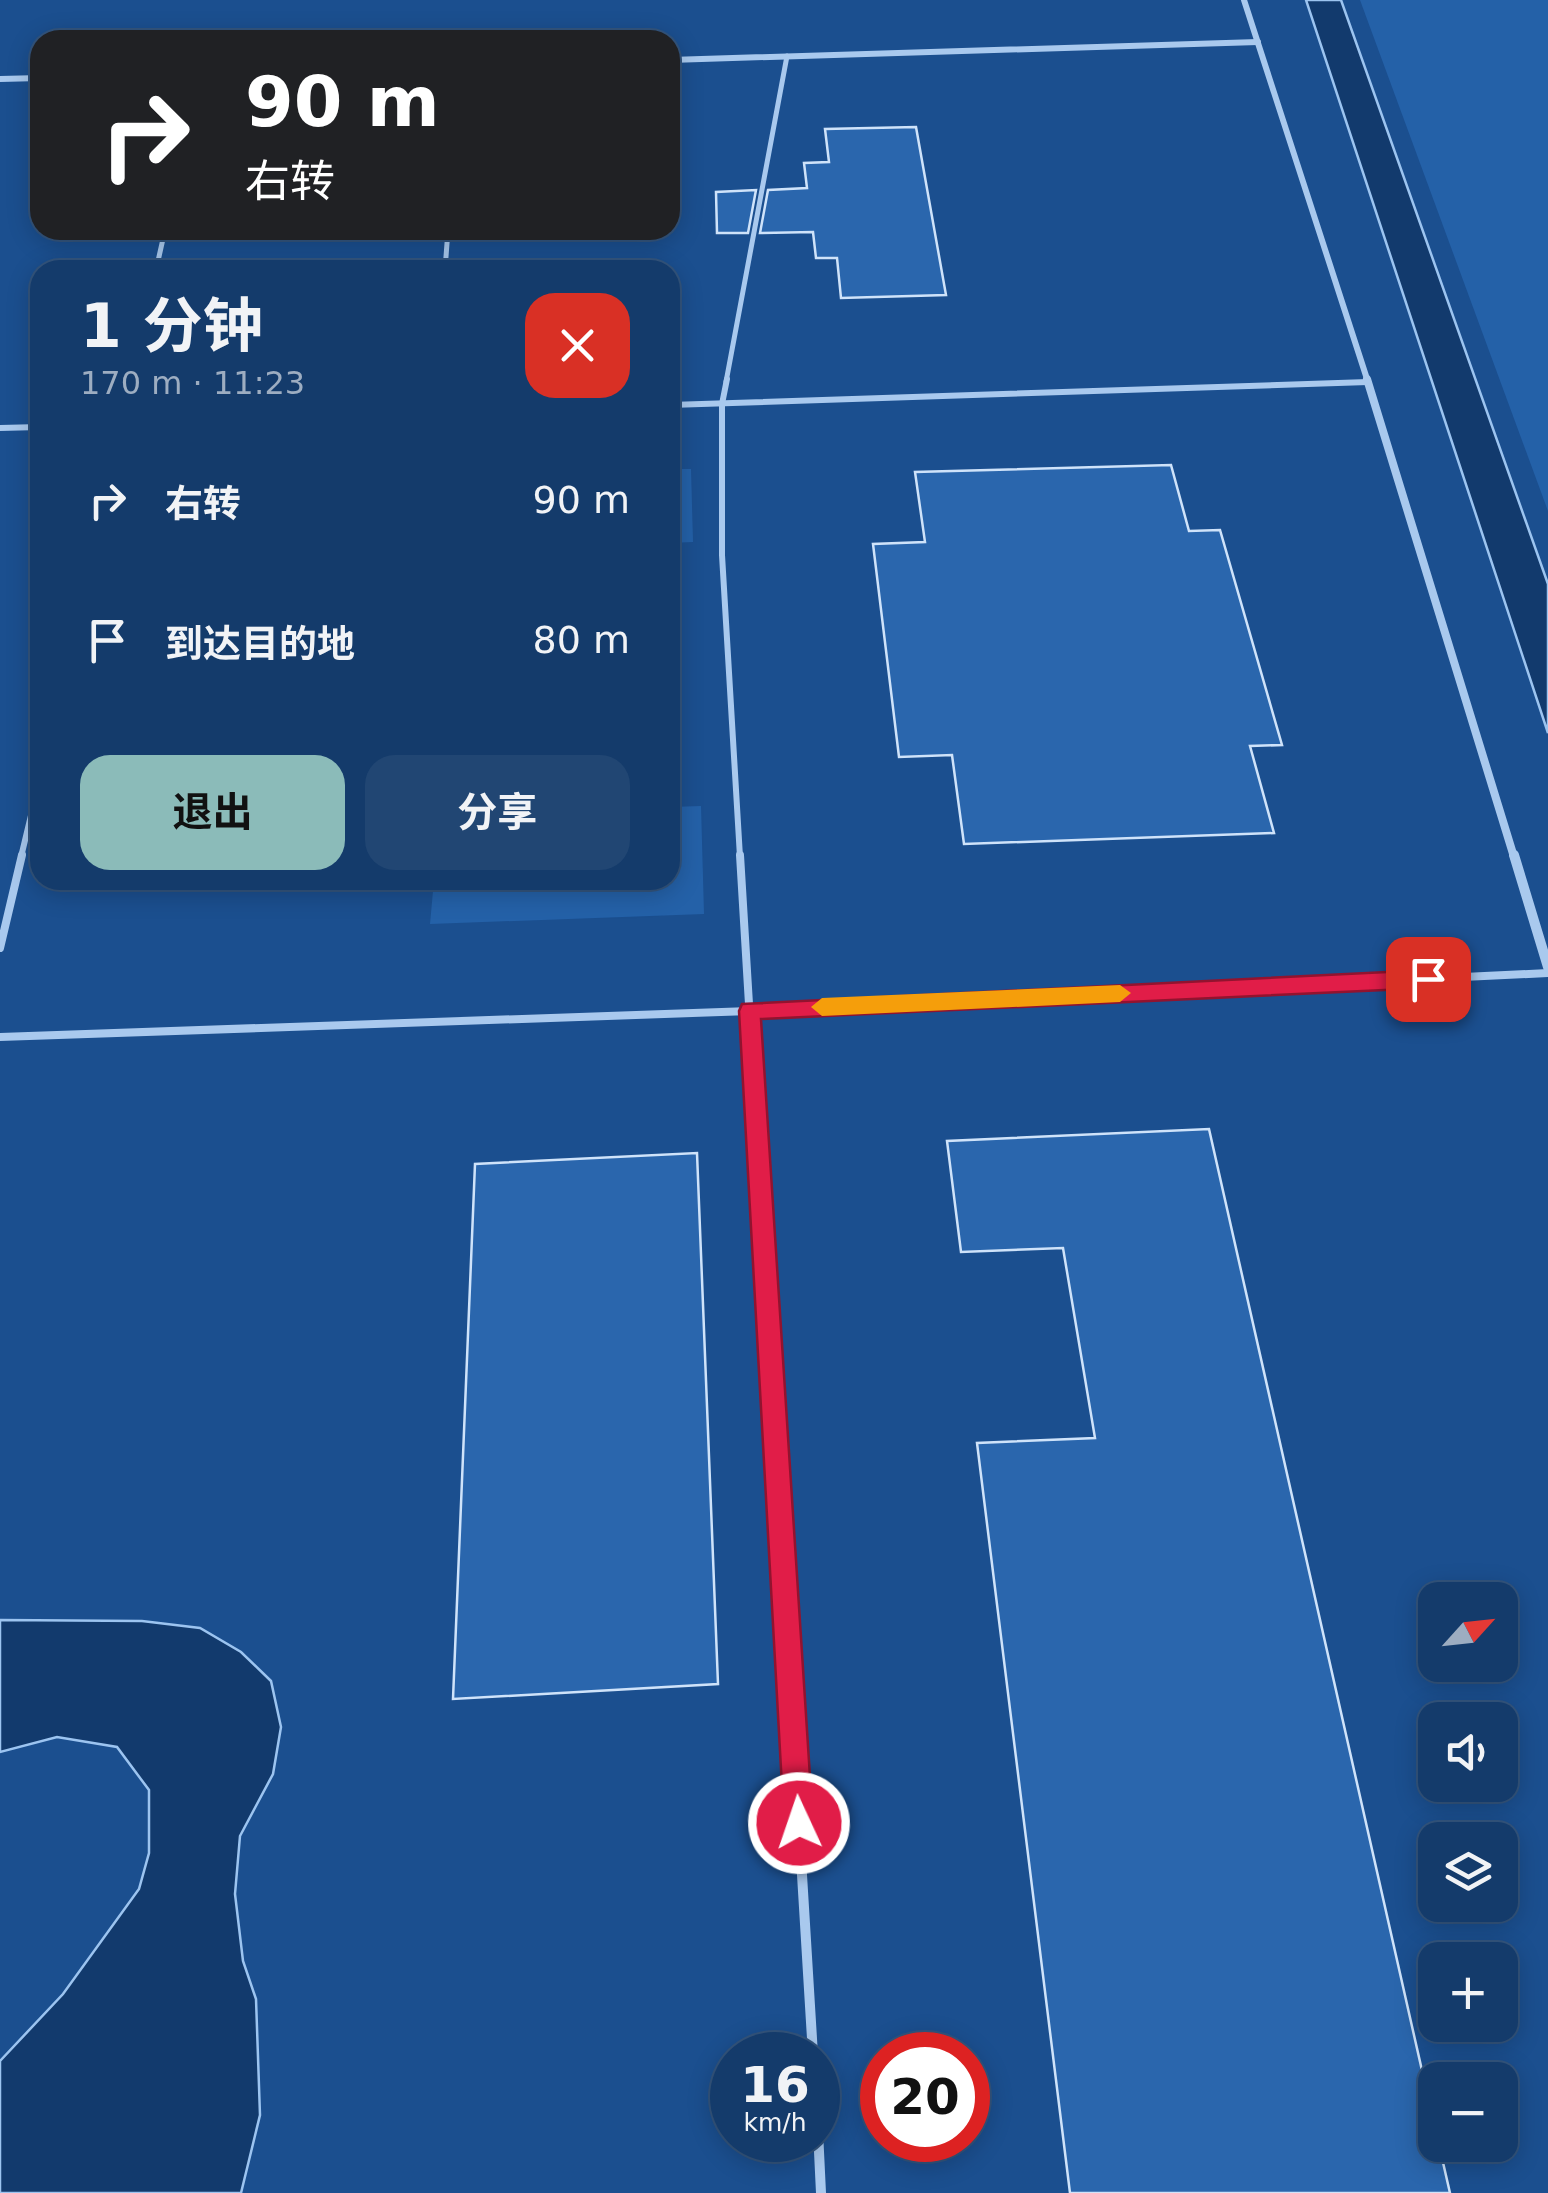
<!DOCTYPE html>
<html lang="zh">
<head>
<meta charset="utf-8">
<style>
  :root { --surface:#143b6b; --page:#214673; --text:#f1f3f6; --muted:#9dadc1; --line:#33557e; --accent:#8bbbb9 }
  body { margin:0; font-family:"DejaVu Sans","Noto Sans SC",sans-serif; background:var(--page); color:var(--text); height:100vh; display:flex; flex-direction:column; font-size:38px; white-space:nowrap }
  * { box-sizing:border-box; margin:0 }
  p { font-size:32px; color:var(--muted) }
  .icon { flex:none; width:55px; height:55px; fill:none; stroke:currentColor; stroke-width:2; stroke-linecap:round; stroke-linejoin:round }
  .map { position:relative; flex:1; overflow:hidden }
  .side { position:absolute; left:30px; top:260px; width:650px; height:630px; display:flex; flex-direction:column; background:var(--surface); border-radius:30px; box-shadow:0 5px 25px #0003,0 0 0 2px var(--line) }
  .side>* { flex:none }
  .guide { position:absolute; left:30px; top:30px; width:650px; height:210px; border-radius:30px; box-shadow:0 5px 25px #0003,0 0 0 2px var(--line); background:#202124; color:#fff; overflow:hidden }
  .needle { width:65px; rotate:63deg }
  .fabs { position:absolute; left:1418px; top:1582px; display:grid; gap:20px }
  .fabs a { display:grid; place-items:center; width:100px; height:100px; border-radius:20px; background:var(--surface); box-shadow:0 5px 25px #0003,0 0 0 2px var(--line); font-size:50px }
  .speed { position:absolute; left:710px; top:2032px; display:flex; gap:20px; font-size:50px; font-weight:700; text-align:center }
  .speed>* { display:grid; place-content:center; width:130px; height:130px; border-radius:50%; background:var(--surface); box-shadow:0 5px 25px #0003,0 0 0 2px var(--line); line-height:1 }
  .speed small { font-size:25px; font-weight:400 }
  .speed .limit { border:15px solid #d22; background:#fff; color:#111 }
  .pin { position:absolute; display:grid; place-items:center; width:85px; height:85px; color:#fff; margin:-42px; border-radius:20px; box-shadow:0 5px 15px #0006 }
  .me { position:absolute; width:110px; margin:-55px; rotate:357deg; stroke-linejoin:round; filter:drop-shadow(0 0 8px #0008) }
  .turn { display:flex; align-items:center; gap:35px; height:210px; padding:0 50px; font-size:45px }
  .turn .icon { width:130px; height:130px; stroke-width:2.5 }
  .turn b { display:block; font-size:70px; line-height:85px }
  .round { display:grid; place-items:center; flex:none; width:105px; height:105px; border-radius:30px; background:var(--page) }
  .summary { display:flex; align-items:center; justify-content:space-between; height:170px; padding:0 50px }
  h1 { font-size:60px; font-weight:700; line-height:75px }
  .action { display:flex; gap:20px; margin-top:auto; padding:20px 50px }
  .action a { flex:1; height:115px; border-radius:30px; background:var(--accent); color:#111; font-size:40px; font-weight:700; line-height:115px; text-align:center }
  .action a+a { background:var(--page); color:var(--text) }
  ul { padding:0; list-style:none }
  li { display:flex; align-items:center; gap:30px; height:140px; padding:0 50px }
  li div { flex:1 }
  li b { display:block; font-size:38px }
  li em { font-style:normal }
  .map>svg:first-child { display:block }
  .green { fill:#2461a8 }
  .water { fill:#123a6d; stroke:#9cc4f0; stroke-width:2.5 }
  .building { fill:#2a66ad; stroke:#cfe3fa; stroke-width:2.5 }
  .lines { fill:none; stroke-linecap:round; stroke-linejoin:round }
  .service-far3 { stroke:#a9c9ee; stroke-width:5 }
  .service-far2 { stroke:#a9c9ee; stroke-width:6 }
  .service-far1 { stroke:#a9c9ee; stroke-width:8 }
  .service { stroke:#a9c9ee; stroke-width:10 }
  .minor-far2 { stroke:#a9c9ee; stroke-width:6 }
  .minor-far1 { stroke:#a9c9ee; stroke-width:8 }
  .minor { stroke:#a9c9ee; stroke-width:10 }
  .route { fill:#e11d48; stroke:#92132f; stroke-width:2.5 }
  .slow { fill:#f59e0b }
</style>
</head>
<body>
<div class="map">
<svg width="1548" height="2193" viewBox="0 0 1548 2193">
  <rect width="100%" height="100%" fill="#1b4f8f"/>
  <!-- green -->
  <g class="green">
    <polygon points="1360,0 1548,0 1548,511"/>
    <polygon points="670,469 691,469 693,542 670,543"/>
    <polygon points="701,806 704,914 430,924 434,880 670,880 670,807"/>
  </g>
  <!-- water -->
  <g class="water">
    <polygon points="1306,0 1341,0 1548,584 1548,733"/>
    <polygon points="0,1620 142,1621 200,1628 241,1652 271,1681 281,1727 273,1774 240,1836 235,1894 243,1961 256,1999 260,2115 241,2193 0,2193 0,2061 63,1994 139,1889 149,1853 149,1790 117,1747 57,1737 0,1752"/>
  </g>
  <!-- building -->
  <g class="building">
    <polygon points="916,127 946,295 841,298 837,258 816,258 813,232 760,233 768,190 807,188 804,163 829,162 825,129"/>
    <polygon points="756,190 748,233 717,233 716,192"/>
    <polygon points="1171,465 1189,531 1220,530 1282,745 1250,746 1274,833 964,844 952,755 899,757 873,544 925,542 915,472"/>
    <polygon points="1209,1129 1435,2128 1435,2145 1439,2145 1450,2193 1070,2193 977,1443 1095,1438 1063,1248 961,1252 947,1141"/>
    <polygon points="697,1153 718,1684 453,1699 475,1164"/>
  </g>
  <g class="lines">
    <!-- service-far3 -->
    <g class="service-far3">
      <polyline points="156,270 165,230"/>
      <polyline points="445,270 448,230"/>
      <polyline points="726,382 787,56"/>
    </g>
    <!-- service-far2 -->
    <g class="service-far2">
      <polyline points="727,379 722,404 722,555 740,857"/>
      <polyline points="670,405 1368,382"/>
      <polyline points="0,428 40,427"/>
      <polyline points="21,857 40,778"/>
    </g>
    <!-- service-far1 -->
    <g class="service-far1">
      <polyline points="740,855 776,1452"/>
      <polyline points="0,948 22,855"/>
      <polyline points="0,1037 750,1011 1548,973"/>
    </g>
    <!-- service -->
    <g class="service">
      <polyline points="776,1449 813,2055"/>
      <polyline points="818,2131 821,2193"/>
    </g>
    <!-- minor-far2 -->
    <g class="minor-far2">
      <polyline points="1244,0 1368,382"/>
      <polyline points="670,60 1258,42"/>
      <polyline points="0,79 40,78"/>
    </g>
    <!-- minor-far1 -->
    <polyline class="minor-far1" points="1367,379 1514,857"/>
    <!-- minor -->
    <polyline class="minor" points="1514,855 1548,967"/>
  </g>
  <!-- route -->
  <polygon class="route" points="1428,970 1439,979 1428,988 761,1019 813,1823 809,1833 799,1838 788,1833 784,1823 739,1011 742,1004"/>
  <!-- slow -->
  <polygon class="slow" points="1120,985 1131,993 1120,1002 822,1016 811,1007 822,998"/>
</svg>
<div class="fabs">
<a><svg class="needle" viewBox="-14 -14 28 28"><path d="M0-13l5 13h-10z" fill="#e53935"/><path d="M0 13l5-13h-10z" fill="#9dadc1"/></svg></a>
<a><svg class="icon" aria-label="sound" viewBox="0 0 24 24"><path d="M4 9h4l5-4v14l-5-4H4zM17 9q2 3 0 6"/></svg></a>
<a><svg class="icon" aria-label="layers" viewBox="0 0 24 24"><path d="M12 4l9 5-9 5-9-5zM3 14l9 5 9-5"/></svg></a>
<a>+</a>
<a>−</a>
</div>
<div class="speed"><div>16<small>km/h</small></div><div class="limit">20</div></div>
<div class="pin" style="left:1428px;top:979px;background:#d93025"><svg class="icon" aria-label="arrive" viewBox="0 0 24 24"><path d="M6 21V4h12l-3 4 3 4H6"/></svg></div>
<svg class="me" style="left:799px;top:1823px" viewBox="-20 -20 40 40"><circle r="17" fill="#e11d48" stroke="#fff" stroke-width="3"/><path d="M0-11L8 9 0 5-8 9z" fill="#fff"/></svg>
<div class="guide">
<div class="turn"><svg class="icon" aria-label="right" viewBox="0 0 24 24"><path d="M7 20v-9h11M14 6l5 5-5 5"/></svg><div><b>90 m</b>右转</div></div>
</div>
<section class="side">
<div class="summary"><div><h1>1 分钟</h1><p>170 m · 11:23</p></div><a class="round" style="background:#d93025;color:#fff"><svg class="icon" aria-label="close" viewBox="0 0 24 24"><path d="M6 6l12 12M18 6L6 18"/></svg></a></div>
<ul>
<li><svg class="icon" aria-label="right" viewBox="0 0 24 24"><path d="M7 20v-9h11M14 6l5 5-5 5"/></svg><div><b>右转</b></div><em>90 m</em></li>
<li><svg class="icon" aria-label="arrive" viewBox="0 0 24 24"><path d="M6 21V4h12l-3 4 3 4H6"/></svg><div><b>到达目的地</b></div><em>80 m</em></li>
</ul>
<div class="action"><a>退出</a><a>分享</a></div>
</section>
</div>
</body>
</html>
